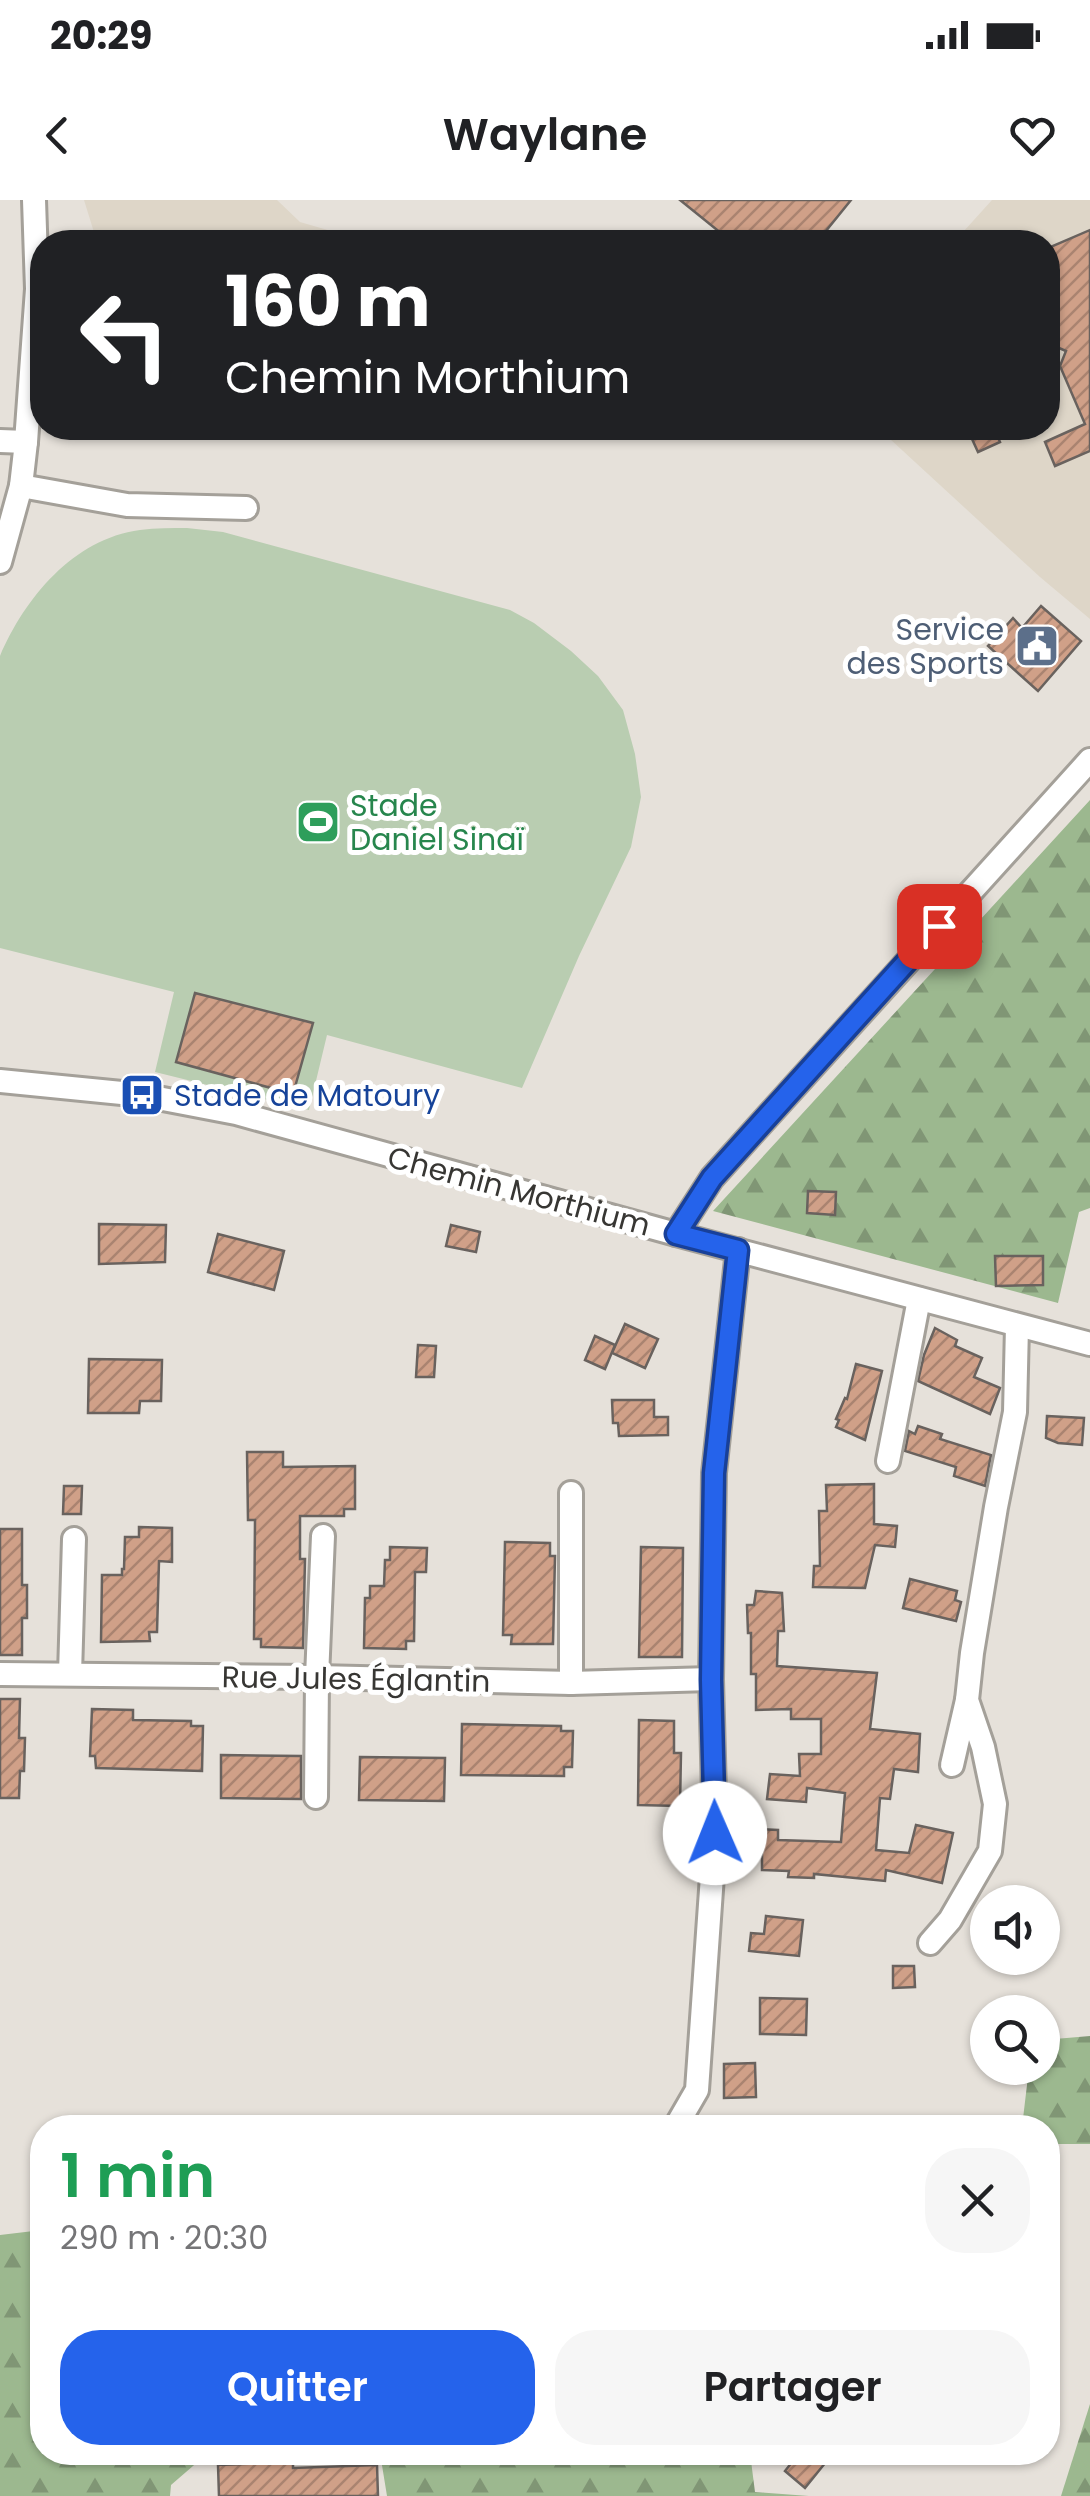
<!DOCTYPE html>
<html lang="fr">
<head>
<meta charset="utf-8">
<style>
  :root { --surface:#fff; --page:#f6f6f6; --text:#202124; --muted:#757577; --accent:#2563eb }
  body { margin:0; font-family:Poppins,sans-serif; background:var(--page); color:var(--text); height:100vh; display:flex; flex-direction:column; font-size:38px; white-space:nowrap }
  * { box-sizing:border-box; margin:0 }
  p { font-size:32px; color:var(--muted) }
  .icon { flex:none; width:55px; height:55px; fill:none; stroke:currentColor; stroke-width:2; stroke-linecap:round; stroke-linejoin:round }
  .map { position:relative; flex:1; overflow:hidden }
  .sheet { position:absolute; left:30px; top:1915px; width:1030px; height:350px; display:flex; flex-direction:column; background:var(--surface); border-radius:40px; box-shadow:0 2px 8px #0004 }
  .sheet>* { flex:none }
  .top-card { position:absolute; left:30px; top:30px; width:1030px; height:210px; border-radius:40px; box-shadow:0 2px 8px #0004; background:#202124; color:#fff; overflow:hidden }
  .fabs { position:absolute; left:970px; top:1685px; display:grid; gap:20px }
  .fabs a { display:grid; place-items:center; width:90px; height:90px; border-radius:50%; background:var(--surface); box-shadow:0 2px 8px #0004; font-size:50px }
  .pin { position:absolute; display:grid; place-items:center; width:85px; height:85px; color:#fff; margin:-42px; border-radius:20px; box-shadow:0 5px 15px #0006 }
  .me { position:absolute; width:110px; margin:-55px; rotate:359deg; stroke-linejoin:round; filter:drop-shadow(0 0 8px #0008) }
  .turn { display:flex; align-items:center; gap:35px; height:210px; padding:0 30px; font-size:45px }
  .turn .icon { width:130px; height:130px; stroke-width:2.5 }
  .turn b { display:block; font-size:70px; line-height:85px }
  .round { display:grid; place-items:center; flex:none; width:105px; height:105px; border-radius:40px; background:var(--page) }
  .head { display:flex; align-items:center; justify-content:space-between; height:170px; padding:0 30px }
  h1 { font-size:60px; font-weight:600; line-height:75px; color:#1e9e55 }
  .button { display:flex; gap:20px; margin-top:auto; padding:20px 30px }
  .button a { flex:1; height:115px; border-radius:40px; background:var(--accent); color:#fff; font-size:40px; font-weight:600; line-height:115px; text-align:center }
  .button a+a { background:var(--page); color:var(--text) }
  .status { display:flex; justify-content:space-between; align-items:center; height:70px; padding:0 50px; background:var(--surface); direction:ltr }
  .status svg { height:28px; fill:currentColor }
  header { display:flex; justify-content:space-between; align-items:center; height:130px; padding:0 30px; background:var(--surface); font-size:45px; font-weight:600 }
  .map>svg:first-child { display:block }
  .built { fill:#ded6c8 }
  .forest { fill:url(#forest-firs) }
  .garden { fill:#b9cdb1 }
  .building { fill:url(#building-hatch); stroke:#69625e; stroke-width:2.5 }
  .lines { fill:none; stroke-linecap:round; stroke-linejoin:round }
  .minor-casing { stroke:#a4a099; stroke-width:28 }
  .minor { stroke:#fff; stroke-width:22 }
  .route-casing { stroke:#184099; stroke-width:25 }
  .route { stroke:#2563eb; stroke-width:18 }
  .labels { text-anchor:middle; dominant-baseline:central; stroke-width:10; stroke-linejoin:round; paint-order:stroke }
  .service-label { font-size:30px; fill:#4e5e75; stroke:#fff; text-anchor:end }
  .leisure-label { font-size:30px; fill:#27864d; stroke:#fff; text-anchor:start }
  .transit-label { font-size:30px; fill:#164399; stroke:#fff; text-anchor:start }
  .street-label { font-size:30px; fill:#373633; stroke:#fff }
</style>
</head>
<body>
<div class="status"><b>20:29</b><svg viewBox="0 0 49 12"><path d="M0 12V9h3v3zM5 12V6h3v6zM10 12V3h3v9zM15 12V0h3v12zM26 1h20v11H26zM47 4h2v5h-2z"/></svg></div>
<header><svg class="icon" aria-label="back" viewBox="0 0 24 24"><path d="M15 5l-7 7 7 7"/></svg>Waylane<svg class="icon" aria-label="heart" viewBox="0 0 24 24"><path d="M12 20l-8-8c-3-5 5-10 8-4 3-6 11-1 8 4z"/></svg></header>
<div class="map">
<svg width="1090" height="2296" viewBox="0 0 1090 2296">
  <defs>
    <pattern id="forest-firs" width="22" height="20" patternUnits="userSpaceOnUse" patternTransform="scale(2.5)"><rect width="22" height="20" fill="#9cb88f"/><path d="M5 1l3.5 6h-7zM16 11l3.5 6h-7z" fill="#809675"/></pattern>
    <pattern id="building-hatch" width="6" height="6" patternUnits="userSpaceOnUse" patternTransform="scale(2.5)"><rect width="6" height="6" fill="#d0a088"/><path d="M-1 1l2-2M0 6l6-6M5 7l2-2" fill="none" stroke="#aa8370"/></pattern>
  </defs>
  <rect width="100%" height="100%" fill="#e6e1da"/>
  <!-- built -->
  <g class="built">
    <polygon points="84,0 277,0 300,22 369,42 97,42"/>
    <polygon points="992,0 1090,0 1090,419 1040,377 878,228 1048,228 1048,42 954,42"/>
  </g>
  <!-- forest -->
  <g class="forest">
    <polygon points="1090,600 1090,1008 1079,1012 1058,1103 713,1011"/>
    <polygon points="1090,1836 1090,1944 1048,1944 1048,1928 1022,1927 1029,1868 1042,1868 1043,1840"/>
    <polygon points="42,2030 42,2252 208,2253 171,2285 170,2296 0,2296 0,2035"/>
    <polygon points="1090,2204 1090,2296 1061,2296"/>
    <polygon points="380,2253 750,2253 755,2292 809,2296 387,2296"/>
  </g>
  <!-- garden -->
  <path class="garden" d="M187 328 223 332 510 410 534 423 571 451 598 476 623 510 635 554 641 597 631 647 579 756 522 888 327 835 309 910 155 872 174 792 0 748V456C25 398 73 339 140 330 156 328 172 328 187 328Z"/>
  <!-- building -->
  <g class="building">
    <polygon points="680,0 851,0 817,42 732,42"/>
    <polygon points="1090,30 1090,251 1055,266 1045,242 1085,224 1060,166 1066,151 1052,145 1048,135 1048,48"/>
    <polygon points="967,228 994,228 1000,242 978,252"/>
    <polygon points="1041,406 1081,441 1038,491 988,446 1013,418 1022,428"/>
    <polygon points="195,793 313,823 293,894 176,862"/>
    <polygon points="808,991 836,992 835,1015 807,1013"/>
    <polygon points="99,1024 166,1025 165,1062 99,1064"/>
    <polygon points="451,1025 480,1032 476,1052 446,1046"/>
    <polygon points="218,1034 284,1051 274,1090 208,1072"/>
    <polygon points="995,1056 1043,1056 1043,1085 996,1086"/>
    <polygon points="625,1124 658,1139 645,1168 612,1153"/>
    <polygon points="935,1128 957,1140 955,1146 982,1158 974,1177 1000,1188 990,1214 918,1181 924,1155"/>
    <polygon points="595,1136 615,1145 605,1169 585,1160"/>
    <polygon points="418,1145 436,1146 434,1177 416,1177"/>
    <polygon points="89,1159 162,1160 161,1201 140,1201 139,1213 88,1213"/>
    <polygon points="856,1164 882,1171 865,1240 836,1227 839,1220 836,1219 845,1198 847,1199"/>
    <polygon points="612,1200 654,1200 654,1217 668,1217 668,1235 619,1236 618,1223 613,1223"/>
    <polygon points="1047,1216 1084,1218 1082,1245 1058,1243 1046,1238"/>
    <polygon points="918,1226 942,1234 940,1239 991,1255 985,1286 954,1276 956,1267 905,1251 909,1231 915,1234"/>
    <polygon points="247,1252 283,1252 283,1267 355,1266 355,1309 344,1309 344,1316 300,1316 300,1359 305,1359 303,1448 261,1447 261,1439 254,1439 255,1320 248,1320"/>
    <polygon points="874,1284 874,1324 897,1326 895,1347 875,1345 865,1388 813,1387 814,1366 820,1366 819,1311 827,1311 826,1285"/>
    <polygon points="64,1286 82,1286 81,1314 63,1314"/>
    <polygon points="139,1327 172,1328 172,1362 159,1361 157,1432 149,1432 150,1441 101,1442 102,1375 122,1375 122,1369 124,1369 125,1337 139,1337"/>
    <polygon points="0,1329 22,1329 22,1385 27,1385 27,1418 22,1418 22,1455 0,1455"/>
    <polygon points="505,1342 550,1343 550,1356 555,1356 553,1444 511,1444 512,1435 503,1435"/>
    <polygon points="390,1347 427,1348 426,1372 415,1372 414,1441 406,1441 406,1449 364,1448 365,1398 370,1398 370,1386 384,1386 385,1360 390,1360"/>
    <polygon points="641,1347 683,1348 682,1457 639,1457"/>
    <polygon points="910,1379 957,1391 955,1400 961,1402 956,1421 903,1408"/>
    <polygon points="756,1391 782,1393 784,1431 778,1431 777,1466 877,1473 870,1529 920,1534 918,1572 894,1569 890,1599 880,1598 876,1650 909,1653 916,1625 953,1633 942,1683 886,1670 885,1681 814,1674 814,1678 788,1677 789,1671 762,1670 762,1654 759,1654 759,1629 778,1630 778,1640 841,1642 845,1593 807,1588 806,1602 767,1599 770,1574 800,1576 799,1554 821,1554 821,1519 791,1519 791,1509 756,1510 756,1474 751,1474 751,1433 748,1433 747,1405 754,1405"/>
    <polygon points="0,1499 20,1499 19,1538 25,1538 24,1571 20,1571 19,1598 0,1598"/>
    <polygon points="92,1509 133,1510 133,1520 191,1521 191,1526 203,1526 202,1571 96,1568 95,1556 90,1556"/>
    <polygon points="639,1520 674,1521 674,1553 681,1553 680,1606 638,1605"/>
    <polygon points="462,1524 561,1526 561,1531 573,1531 572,1567 564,1567 564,1576 461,1575"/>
    <polygon points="221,1555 301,1556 301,1599 221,1598"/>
    <polygon points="360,1557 445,1558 444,1601 359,1600"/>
    <polygon points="766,1716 803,1720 799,1756 749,1751 751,1733 764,1734"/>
    <polygon points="893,1766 914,1766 915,1787 893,1788"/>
    <polygon points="760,1798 807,1799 806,1835 760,1834"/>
    <polygon points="755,1863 756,1897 724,1898 724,1864"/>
    <polygon points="800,2252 815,2252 826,2262 805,2288 785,2271"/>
    <polygon points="293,2262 293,2268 377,2265 378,2296 219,2296 218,2265"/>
  </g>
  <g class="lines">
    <defs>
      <g id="minor">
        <polyline points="0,241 26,242"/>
        <polyline points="21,286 127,305 246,308"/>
        <polyline points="0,362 21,286 26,242 37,89 34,0"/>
        <polyline points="0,881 142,895 236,913 676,1034 1090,1144"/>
        <polyline points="676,1034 712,978 1090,560"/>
        <polyline points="888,1261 919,1099"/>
        <polyline points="571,1293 571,1483"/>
        <polyline points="0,1474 317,1477 571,1483 711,1479"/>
        <polyline points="70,1474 74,1339"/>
        <polyline points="952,1565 967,1500"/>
        <polyline points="316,1597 317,1477 323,1336"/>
        <polyline points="930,1743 950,1720 990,1651 995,1604 983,1547 967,1500 972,1453 996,1307 1015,1212 1017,1126"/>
        <polyline points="675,1928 697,1890 715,1633 711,1479 714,1273 738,1050"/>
      </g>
    </defs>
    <!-- minor casing -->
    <use href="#minor" class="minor-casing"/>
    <!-- minor -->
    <use href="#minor" class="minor"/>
  </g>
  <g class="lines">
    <defs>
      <polyline id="route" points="715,1633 711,1480 714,1273 738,1050 676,1034 712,978 939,726"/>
    </defs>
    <!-- route casing -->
    <use href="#route" class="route-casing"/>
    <!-- route -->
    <use href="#route" class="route"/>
  </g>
  <!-- icons -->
  <defs>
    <symbol id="civic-square" viewBox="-11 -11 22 22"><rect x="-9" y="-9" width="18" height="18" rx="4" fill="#5c6f8a" stroke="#fff"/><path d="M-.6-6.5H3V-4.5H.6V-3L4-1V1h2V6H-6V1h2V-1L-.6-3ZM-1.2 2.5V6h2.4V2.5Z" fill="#fff"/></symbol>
    <symbol id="stadium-square" viewBox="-11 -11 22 22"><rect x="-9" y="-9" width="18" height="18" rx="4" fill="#2e9e5b" stroke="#fff"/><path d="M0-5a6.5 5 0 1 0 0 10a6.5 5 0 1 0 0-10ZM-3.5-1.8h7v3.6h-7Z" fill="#fff"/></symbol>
    <symbol id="bus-square" viewBox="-11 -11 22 22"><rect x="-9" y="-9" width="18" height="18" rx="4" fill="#1a4fb4" stroke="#fff"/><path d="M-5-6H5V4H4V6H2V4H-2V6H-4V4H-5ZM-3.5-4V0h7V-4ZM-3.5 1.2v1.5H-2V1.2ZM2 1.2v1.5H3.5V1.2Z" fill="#fff"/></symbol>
  </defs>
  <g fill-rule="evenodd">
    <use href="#civic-square" x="1012" y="421" width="50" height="50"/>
    <use href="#stadium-square" x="293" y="597" width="50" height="50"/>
    <use href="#bus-square" x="117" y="870" width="50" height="50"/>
  </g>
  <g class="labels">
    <!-- service labels -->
    <g class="service-label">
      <text x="1004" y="429">Service<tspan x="1004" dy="34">des Sports</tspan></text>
    </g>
    <!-- leisure labels -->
    <g class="leisure-label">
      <text x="350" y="605">Stade<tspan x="350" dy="34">Daniel Sinaï</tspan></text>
    </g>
    <!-- transit labels -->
    <g class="transit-label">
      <text x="174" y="895">Stade de Matoury</text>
    </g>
    <!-- street labels -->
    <g class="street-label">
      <text transform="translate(519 991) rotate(15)">Chemin Morthium</text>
      <text transform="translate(356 1479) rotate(1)">Rue Jules Églantin</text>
    </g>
  </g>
</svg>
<div class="fabs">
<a><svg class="icon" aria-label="sound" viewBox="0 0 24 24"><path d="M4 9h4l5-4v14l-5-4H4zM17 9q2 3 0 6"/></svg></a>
<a><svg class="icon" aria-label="search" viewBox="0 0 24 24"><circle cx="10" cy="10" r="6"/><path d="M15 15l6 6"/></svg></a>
</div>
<div class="pin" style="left:939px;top:726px;background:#d93025"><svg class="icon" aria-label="arrive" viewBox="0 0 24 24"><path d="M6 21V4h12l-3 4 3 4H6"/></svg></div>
<svg class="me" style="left:715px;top:1633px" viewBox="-20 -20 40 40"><circle r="19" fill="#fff"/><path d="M0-13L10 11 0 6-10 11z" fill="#2563eb"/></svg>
<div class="top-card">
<div class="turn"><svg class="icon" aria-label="left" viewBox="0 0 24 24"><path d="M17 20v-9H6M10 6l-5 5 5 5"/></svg><div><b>160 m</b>Chemin Morthium</div></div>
</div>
<section class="sheet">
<div class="head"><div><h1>1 min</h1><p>290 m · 20:30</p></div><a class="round"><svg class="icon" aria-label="close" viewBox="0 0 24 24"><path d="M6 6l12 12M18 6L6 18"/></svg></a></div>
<div class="button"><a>Quitter</a><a>Partager</a></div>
</section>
</div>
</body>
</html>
